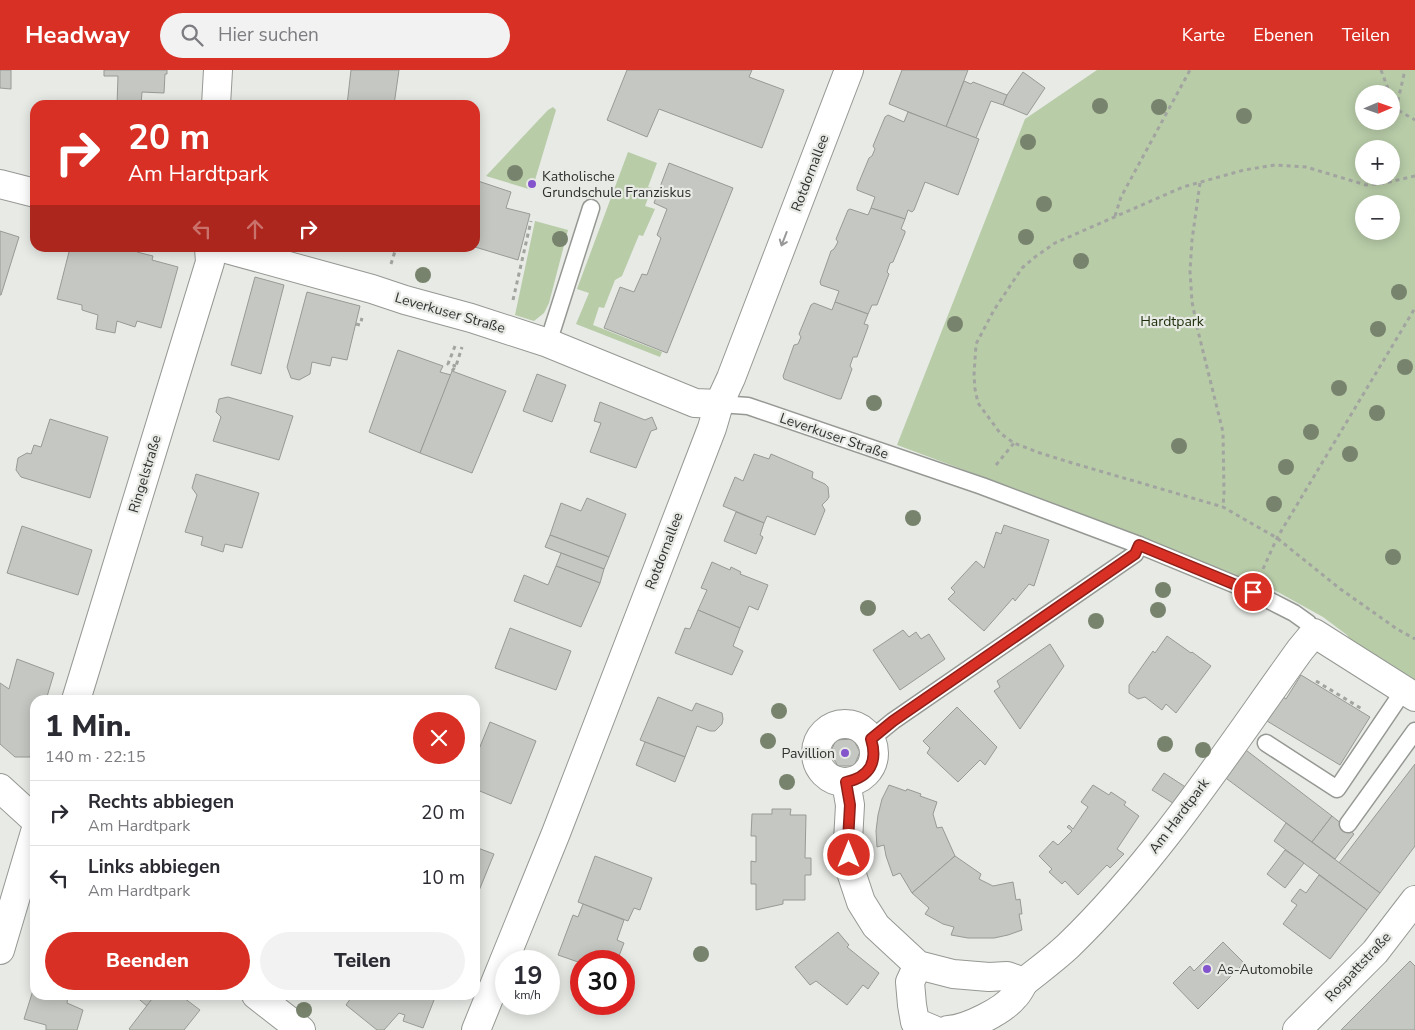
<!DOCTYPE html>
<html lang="de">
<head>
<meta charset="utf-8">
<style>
  :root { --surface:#fff; --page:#f2f2f3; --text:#2b2b33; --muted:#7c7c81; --line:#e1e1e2; --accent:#d93025 }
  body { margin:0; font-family:"Nunito Sans",sans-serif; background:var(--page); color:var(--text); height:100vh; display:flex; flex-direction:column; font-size:19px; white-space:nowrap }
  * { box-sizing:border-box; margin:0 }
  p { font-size:16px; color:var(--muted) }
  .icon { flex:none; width:28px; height:28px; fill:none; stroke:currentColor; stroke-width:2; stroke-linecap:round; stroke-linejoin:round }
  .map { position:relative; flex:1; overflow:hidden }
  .details { position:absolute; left:30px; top:625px; width:450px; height:305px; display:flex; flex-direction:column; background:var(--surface); border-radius:15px; box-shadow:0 2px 12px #0003 }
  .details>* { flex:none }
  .banner { position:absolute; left:30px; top:30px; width:450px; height:152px; border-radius:15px; box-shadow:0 2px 12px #0003; background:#d93025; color:#fff; overflow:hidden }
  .needle { width:32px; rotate:88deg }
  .tools { position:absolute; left:1355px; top:15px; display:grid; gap:10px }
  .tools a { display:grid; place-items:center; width:45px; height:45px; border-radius:50%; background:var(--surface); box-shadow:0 2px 12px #0003; font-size:25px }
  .speed { position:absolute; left:495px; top:880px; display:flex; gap:10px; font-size:25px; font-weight:700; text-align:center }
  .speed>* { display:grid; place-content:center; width:65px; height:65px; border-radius:50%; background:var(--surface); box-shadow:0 2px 12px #0003; line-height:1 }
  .speed small { font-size:12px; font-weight:400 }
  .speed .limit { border:8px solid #d22; background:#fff; color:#111 }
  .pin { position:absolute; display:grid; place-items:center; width:42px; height:42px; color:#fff; margin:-21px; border:2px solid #fff; border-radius:50%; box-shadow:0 1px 5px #0007 }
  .me { position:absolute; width:55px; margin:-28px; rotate:0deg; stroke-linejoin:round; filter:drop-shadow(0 0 4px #0008) }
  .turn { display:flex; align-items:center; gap:18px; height:105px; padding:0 15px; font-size:22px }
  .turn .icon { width:65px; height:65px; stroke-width:2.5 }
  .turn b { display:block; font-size:35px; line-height:42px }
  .lanes { display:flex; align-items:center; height:48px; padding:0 15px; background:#0003; justify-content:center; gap:25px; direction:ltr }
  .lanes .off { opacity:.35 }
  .round { display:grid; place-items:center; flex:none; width:52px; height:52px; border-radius:26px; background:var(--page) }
  .summary { display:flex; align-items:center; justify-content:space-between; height:85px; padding:0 15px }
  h1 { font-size:30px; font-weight:800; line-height:38px }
  .cta { display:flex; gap:10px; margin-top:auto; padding:10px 15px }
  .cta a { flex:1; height:58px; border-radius:30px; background:var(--accent); color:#fff; font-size:20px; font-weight:800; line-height:58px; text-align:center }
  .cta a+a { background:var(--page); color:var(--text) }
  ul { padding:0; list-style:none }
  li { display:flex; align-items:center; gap:15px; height:65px; padding:0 15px; border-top:1px solid var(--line) }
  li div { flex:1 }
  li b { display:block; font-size:19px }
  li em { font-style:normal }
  header { display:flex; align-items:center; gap:30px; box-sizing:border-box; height:70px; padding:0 25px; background:var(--accent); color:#fff }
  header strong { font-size:24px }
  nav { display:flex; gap:28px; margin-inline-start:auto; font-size:18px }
  .search { width:350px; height:45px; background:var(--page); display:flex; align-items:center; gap:12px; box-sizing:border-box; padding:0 18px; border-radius:28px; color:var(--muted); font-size:19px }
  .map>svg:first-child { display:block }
  .green { fill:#b8cca8; fill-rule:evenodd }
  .building { fill:#c5c8c2; stroke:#989a95 }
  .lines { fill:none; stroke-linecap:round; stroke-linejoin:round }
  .lane-casing { stroke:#959893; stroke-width:19 }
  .street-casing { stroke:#959893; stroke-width:30 }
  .path { stroke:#a2a4a0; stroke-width:3; stroke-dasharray:4 4; stroke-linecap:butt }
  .lane { stroke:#fff; stroke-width:16 }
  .street { stroke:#fff; stroke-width:28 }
  .tree { fill:#78836d }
  .oneway { stroke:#989898 }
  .route-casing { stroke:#8d1f18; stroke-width:12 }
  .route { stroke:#d93025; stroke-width:9 }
  .poi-dot { fill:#8454cd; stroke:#e7eae5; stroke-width:2 }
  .labels { text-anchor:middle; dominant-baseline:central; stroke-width:4.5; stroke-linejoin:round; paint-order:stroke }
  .street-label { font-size:14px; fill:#313230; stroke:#e7eae5 }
  .poi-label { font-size:14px; fill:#313230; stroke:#e7eae5; text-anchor:start }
  .park-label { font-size:14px; fill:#1e2f0b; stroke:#e7eae5 }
</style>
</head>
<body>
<header>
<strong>Headway</strong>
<div class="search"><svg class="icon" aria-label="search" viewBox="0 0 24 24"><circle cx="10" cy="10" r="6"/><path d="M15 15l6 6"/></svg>Hier suchen</div>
<nav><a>Karte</a><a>Ebenen</a><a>Teilen</a></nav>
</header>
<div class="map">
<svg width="1415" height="960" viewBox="0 0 1415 960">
  <rect width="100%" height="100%" fill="#e7eae5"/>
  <!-- green -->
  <g class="green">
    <path d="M1097 0H1415V611L1353 574 1347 565 1323 547 1276 521 1096 449 897 375 1025 49ZM1364 24H1391V51H1364ZM1364 79H1391V106H1364ZM1364 134H1391V161H1364Z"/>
    <polygon points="553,37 556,40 532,120 486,106 548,40"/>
    <polygon points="628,82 657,93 648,117 652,118 645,136 655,139 643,166 639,165 622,206 615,210 604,238 599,237 593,255 662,282 660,287 576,254 589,223 577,219"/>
    <polygon points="535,151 568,160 549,233 544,243 534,251 515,245"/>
  </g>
  <!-- building -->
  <g class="building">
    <polygon points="0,0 11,0 11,19 0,18"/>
    <polygon points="104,0 167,0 167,4 165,4 164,23 142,22 141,35 117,35 118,6 104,6"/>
    <polygon points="351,0 399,0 394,35 347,35"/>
    <polygon points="627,0 752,0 749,7 784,20 762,78 659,39 647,67 607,50"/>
    <polygon points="902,0 968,0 946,57 889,34"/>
    <polygon points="1023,2 1045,18 1027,45 1003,35 1007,25"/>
    <polygon points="964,11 971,14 973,12 1007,25 1003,35 991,31 976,68 946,57"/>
    <polygon points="908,42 979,69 958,125 925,112 914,140 912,142 908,140 905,149 871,138 875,127 857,120 857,117 869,88 872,86 875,79 873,76 885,47 888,45 904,52"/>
    <polygon points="669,93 733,118 667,283 604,258 620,217 634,222 642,204 647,205 661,168 657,165 667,139 654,133"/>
    <polygon points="475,110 511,122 506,138 530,144 518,190 475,177"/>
    <polygon points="871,138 905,149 901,159 905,161 905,163 893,192 890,193 887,202 889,204 877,235 872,235 868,244 835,232 839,221 821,215 820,212 831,181 834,179 838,172 836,169 848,140 850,139 868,145"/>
    <polygon points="0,161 19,167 1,225 0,225"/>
    <polygon points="70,178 135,178 137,182 153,186 152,190 178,197 161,258 137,251 135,257 117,251 115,263 96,259 98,245 82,240 82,235 57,229"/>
    <polygon points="255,207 284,215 261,304 231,295"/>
    <polygon points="307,222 360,236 347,290 332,287 330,296 312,292 310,304 299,310 291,308 287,297"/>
    <polygon points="835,232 868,244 864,254 868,255 868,257 857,287 853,287 850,296 852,299 841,329 838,329 784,309 783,306 794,275 798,274 801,267 799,264 811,235 814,233 832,240"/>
    <polygon points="398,280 443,296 440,302 451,305 420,383 369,362"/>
    <polygon points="452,301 506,321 472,403 420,383"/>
    <polygon points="537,304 566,315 552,352 523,341"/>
    <polygon points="228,327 293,346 279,390 213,371 221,347 216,342 219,329"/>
    <polygon points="600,332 645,350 652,347 657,359 651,361 636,398 590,382 601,353 594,351"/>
    <polygon points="50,349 108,367 90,428 21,407 16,400 18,388 27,383 31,384 34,375 41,377"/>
    <polygon points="754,384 769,389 771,384 813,402 812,408 825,414 828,417 829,427 827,430 822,435 825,440 815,465 767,446 764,453 723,436 735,407 743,411"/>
    <polygon points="196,404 259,423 242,478 225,474 223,482 201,475 203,467 185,462 197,425 192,418"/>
    <polygon points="587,428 626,444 609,487 550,465 561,433 581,441"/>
    <polygon points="736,442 764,453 760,465 763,467 756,484 724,471"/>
    <polygon points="1004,455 1049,470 1034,516 1029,514 1015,531 1013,528 984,561 948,529 955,522 951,518 976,491 984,498 996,462 1001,464"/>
    <polygon points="22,456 92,480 78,525 7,503"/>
    <polygon points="550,465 609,487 604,499 545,477"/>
    <polygon points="561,483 604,499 600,513 556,496"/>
    <polygon points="712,492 730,500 731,497 741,502 740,504 768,515 758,540 749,536 740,558 698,540 707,520 701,518"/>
    <polygon points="556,496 600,513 581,557 514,531 524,505 548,515"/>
    <polygon points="698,540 740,558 733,576 743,581 732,605 675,583 685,558 690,559"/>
    <polygon points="510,558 571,581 556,620 495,598"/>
    <polygon points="903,560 909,567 916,562 921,569 929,564 945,589 900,620 873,580"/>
    <polygon points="1167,566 1191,583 1192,582 1211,596 1176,643 1166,634 1162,640 1145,627 1138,629 1129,623 1129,615 1153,581 1155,583"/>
    <polygon points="1050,574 1064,596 1020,659 994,621 1000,617 997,611"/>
    <polygon points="17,589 54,603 46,630 35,630 35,669 30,687 15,687 0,674 0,613 9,619"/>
    <polygon points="1301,605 1370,647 1340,695 1262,648 1282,626 1286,629"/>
    <polygon points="658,627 692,641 696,633 717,641 722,643 723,649 722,654 715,661 710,661 697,656 685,687 640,670"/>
    <polygon points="957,637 997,677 985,695 980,690 958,712 927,683 930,678 923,671"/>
    <polygon points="490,652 536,671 511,734 475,719 475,689"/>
    <polygon points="853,669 860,682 854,696 838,696 830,683 836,670"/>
    <polygon points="645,672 685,687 675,712 636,695"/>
    <polygon points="1242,677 1332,746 1312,772 1223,706"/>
    <polygon points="1415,694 1415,776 1380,823 1339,793"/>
    <polygon points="1164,703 1187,718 1176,735 1152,720"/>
    <polygon points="889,715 906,721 907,719 921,724 920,726 937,732 933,744 937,758 942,757 955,786 912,823 900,803 893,806 886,786 884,775 877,777 876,761 878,745 882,729"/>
    <polygon points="1093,715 1109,725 1111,722 1126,732 1124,735 1139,746 1117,779 1124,784 1110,798 1107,795 1078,825 1065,811 1062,814 1049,802 1052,799 1039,786 1053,771 1058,775 1072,761 1067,757 1069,755 1073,759 1088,737 1081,732"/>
    <polygon points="772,739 791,739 790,745 806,745 805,788 811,788 811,805 805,805 805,830 783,830 783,834 756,840 756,814 751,814 751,791 756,792 756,766 751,766 752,744 772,744"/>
    <polygon points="1332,746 1354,764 1335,789 1312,772"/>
    <polygon points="1286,753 1380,823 1367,840 1274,771"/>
    <polygon points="475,777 494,784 476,828 475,827"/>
    <polygon points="1285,780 1304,793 1285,818 1267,804"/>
    <polygon points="595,786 652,808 640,840 634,838 628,851 578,832"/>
    <polygon points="955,786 981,804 979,809 993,816 1013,812 1016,830 1020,829 1022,844 1019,844 1022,860 1008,865 994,868 968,868 951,865 954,857 943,854 925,844 929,838 912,823"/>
    <polygon points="1319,805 1367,840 1330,889 1283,854 1297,835 1291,831 1300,819 1306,823"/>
    <polygon points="583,834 624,850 617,870 624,873 617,891 581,891 581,893 558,885 573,845 578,847"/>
    <polygon points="838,862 849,875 847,877 879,903 868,919 863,915 847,935 816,911 810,915 795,897"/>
    <polygon points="1223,872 1244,893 1198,939 1173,913 1190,896 1194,901"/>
    <polygon points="1410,891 1415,896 1415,960 1341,960"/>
    <polygon points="35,914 35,925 68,925 67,933 83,940 77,960 46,960 46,955 24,949"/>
    <polygon points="134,925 155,925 147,936"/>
    <polygon points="155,925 180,925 200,940 184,960 131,960 129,959"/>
    <polygon points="353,925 436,925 423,958 403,951 405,945 399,943 384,960 377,960 346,935"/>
  </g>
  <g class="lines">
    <defs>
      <g id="lane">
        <polyline points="548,273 591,138"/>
        <polyline points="719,334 748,336 982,416 1139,475 1253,522 1294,543 1308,553 1314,563"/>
        <polyline points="871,669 893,651 1135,484 1139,475"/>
        <polyline points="1266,673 1337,719 1404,620"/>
        <polyline points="1348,754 1415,661"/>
      </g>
      <g id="street">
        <polyline points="216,35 218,0"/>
        <polyline points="0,114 35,123"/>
        <polyline points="223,178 372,219 405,230 471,248 548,273 695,333 719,334"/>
        <polyline points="76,630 210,192 209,178"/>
        <circle cx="845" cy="683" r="29"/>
        <path d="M846 712 850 735 848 771 850 799 861 832 876 856 918 895 953 904 989 907 1007 906 1024 912C1039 900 1054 889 1068 876 1158 789 1227 681 1300 580L1314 563 1415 627"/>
        <polyline points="0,718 35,750"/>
        <polyline points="0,880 35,762"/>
        <polyline points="918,895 910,912 912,935 915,952 934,960"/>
        <polyline points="256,925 301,960"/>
        <polyline points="476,960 556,763 712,358 719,334 731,308 849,0"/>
        <path d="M948 960C967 959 1003 941 1015 926 1019 922 1021 917 1024 912"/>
        <polyline points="1297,960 1375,882 1415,830"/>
      </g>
    </defs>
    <!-- lane casing -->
    <use href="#lane" class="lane-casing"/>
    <!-- street casing -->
    <use href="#street" class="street-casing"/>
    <!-- path -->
    <g class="path">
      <polyline points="1381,0 1390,24"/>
      <polyline points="1391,27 1396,39 1415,50"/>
      <polyline points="1396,39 1405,0"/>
      <polyline points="1415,106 1385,113 1366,115 1306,97 1275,95 1244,100 1183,117 1055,173 1035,187 1022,198 994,240 976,274 974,305 975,319 978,333 1000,363 1014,373 1040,383 1069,392 1223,437 1277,468 1339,518 1397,559 1415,569"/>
      <polyline points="1200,113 1192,170 1190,201 1192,232 1198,261 1223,362 1224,423 1223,437"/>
      <polyline points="1115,146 1121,127 1190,0"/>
      <polyline points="391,194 396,178"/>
      <polyline points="513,230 531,151"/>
      <polyline points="356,254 360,255 362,248"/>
      <polyline points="455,276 448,294 456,296"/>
      <polyline points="452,301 456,296 462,277"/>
      <polyline points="996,395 1014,373"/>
      <polyline points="1263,499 1277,468 1415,238"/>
      <polyline points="1316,611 1362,639"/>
    </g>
    <!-- lane -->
    <use href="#lane" class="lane"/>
    <!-- street -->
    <use href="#street" class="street"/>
  </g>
  <!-- trees -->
  <g class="tree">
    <circle cx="1100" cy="36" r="8"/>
    <circle cx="1159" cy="37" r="8"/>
    <circle cx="1244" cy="46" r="8"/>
    <circle cx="1028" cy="72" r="8"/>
    <circle cx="515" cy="103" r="8"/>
    <circle cx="1044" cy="134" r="8"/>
    <circle cx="1026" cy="167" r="8"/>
    <circle cx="560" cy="169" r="8"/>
    <circle cx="1081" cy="191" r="8"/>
    <circle cx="423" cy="205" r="8"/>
    <circle cx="1399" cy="222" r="8"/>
    <circle cx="955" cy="254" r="8"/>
    <circle cx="1378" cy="259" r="8"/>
    <circle cx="1405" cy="297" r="8"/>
    <circle cx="1339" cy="318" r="8"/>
    <circle cx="874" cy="333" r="8"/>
    <circle cx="1377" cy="343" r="8"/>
    <circle cx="1311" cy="362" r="8"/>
    <circle cx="1179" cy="376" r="8"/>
    <circle cx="1350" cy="384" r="8"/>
    <circle cx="1286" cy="397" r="8"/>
    <circle cx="1274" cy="434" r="8"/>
    <circle cx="913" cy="448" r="8"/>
    <circle cx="1393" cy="487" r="8"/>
    <circle cx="1163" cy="520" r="8"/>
    <circle cx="868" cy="538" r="8"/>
    <circle cx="1158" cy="540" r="8"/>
    <circle cx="1096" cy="551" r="8"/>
    <circle cx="779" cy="641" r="8"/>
    <circle cx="768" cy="671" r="8"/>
    <circle cx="1165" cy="674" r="8"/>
    <circle cx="1203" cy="680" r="8"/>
    <circle cx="787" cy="712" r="8"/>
    <circle cx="701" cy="884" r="8"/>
    <circle cx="304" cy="940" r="8"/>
  </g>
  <!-- one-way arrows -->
  <defs><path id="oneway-shaft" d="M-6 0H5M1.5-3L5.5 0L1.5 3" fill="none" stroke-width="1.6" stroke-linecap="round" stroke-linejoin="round" transform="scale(1.25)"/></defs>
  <use class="oneway" href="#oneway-shaft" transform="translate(784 169) rotate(111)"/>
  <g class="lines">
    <defs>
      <path id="route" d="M849 785 848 771 850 735 846 712C870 707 878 692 871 669L893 651 1135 484 1139 475 1253 522"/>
    </defs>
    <!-- route casing -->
    <use href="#route" class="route-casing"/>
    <!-- route -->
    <use href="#route" class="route"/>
  </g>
  <!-- markers -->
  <g class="poi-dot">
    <circle cx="532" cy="114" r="5"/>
    <circle cx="845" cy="683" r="5"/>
    <circle cx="1207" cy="899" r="5"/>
  </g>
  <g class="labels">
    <!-- street labels -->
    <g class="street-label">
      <text transform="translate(810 103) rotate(-69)">Rotdornallee</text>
      <text transform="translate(450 243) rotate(16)">Leverkuser Straße</text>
      <text transform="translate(834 366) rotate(19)">Leverkuser Straße</text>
      <text transform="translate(145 404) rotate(-73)">Ringelstraße</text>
      <text transform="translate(664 481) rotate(-69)">Rotdornallee</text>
      <text transform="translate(1179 746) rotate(-53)">Am Hardtpark</text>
      <text transform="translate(1358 897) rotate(-47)">Rospattstraße</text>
    </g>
    <!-- poi labels -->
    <g class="poi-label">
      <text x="542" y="106">Katholische<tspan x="542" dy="16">Grundschule Franziskus</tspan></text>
      <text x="835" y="683" text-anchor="end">Pavillion</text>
      <text x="1217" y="899">As-Automobile</text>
    </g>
    <!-- park labels -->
    <g class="park-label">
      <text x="1172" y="251">Hardtpark</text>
    </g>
  </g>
</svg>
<div class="tools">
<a><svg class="needle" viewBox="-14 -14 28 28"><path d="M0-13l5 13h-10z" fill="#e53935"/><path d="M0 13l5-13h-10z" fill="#7c7c81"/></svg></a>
<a>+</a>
<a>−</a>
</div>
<div class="speed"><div>19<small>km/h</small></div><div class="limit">30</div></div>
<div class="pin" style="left:1253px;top:522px;background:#d93025"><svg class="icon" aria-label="arrive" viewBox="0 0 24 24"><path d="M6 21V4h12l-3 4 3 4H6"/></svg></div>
<svg class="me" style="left:849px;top:785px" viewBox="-20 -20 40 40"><circle r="17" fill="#d93025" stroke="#fff" stroke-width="3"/><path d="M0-11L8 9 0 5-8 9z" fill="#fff"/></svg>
<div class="banner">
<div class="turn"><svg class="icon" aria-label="right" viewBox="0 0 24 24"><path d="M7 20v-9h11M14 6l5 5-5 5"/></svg><div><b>20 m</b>Am Hardtpark</div></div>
<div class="lanes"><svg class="icon off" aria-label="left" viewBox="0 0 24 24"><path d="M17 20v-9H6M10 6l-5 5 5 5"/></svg><svg class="icon off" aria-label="ahead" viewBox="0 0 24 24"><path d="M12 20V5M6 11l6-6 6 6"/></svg><svg class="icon" aria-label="right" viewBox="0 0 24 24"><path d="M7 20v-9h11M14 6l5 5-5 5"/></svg></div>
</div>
<section class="details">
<div class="summary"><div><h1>1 Min.</h1><p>140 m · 22:15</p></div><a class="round" style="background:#d93025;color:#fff"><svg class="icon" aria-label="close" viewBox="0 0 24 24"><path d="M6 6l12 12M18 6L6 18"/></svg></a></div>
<ul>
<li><svg class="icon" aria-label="right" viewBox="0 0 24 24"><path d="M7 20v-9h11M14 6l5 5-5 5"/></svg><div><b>Rechts abbiegen</b><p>Am Hardtpark</p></div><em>20 m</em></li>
<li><svg class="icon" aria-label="left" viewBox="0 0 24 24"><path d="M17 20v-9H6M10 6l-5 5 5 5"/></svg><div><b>Links abbiegen</b><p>Am Hardtpark</p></div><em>10 m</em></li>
</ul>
<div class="cta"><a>Beenden</a><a>Teilen</a></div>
</section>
</div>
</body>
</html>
